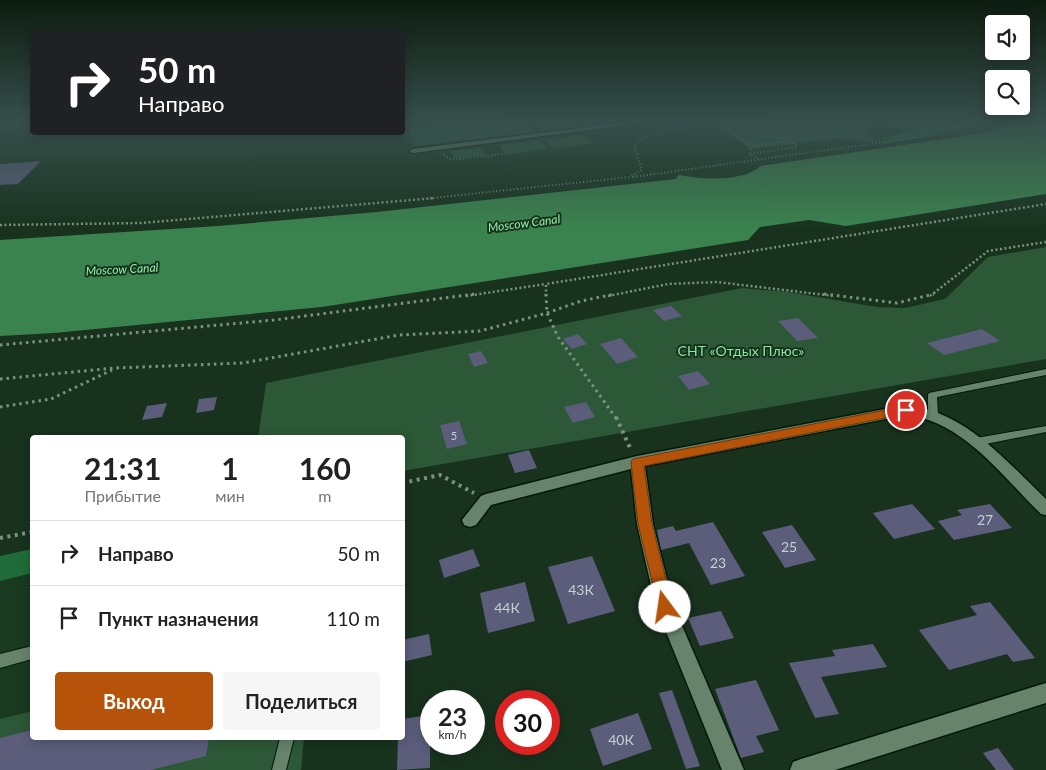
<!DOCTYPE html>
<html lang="ru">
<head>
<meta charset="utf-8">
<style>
  :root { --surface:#fff; --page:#f6f6f6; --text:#222; --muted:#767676; --line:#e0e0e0; --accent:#b45309 }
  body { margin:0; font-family:Lato,sans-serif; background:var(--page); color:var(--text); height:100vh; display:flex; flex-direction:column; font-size:19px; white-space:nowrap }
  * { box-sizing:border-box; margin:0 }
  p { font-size:16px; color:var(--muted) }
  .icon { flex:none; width:28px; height:28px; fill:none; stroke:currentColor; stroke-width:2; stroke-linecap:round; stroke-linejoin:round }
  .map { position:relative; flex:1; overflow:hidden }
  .panel { position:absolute; left:30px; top:435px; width:375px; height:305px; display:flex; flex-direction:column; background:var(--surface); border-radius:5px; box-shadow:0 2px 12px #0003 }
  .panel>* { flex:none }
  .guide { position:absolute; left:30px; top:30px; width:375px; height:105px; border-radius:5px; box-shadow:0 2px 12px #0003; background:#202124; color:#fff; overflow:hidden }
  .fabs { position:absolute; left:985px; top:15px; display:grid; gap:10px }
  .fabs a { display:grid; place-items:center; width:45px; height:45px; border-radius:5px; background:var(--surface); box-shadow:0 2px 12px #0003; font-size:25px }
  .speed { position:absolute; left:420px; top:690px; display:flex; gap:10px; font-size:25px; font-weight:700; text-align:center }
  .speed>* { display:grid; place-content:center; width:65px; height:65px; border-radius:50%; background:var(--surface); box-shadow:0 2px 12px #0003; line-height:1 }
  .speed small { font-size:12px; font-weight:400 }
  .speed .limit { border:8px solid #d22; background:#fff; color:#111 }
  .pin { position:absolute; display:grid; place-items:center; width:42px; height:42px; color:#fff; margin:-21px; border:2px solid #fff; border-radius:50%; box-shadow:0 1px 5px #0007 }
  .me { position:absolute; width:55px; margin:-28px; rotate:346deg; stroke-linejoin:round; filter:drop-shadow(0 0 4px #0008) }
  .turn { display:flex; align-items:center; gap:18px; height:105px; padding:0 25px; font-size:22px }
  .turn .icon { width:65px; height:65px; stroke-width:2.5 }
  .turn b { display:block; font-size:35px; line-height:42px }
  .eta { display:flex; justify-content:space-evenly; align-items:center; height:85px; text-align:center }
  .eta b { font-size:30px; font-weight:700; line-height:35px }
  .primary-button { display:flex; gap:10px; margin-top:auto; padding:10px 25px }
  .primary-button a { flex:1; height:58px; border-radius:5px; background:var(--accent); color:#fff; font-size:20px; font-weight:700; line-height:58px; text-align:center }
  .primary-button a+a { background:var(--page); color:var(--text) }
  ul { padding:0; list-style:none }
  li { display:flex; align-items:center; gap:15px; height:65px; padding:0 25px; border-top:1px solid var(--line) }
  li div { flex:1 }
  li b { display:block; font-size:19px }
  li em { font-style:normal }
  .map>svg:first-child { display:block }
  .built { fill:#193a21 }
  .green { fill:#2c5837 }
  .forest { fill:#206c38 }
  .water { fill:#3b834e }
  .building { fill:#5b5d7b }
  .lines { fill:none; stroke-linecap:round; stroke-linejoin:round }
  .service-casing { stroke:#021a08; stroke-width:2 }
  .minor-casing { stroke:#021a08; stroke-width:3 }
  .path-far3 { stroke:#7c9281; stroke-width:2; stroke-dasharray:1 2.5; stroke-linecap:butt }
  .path-far2 { stroke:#7c9281; stroke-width:2.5; stroke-dasharray:2 2.5; stroke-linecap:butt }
  .path-far1 { stroke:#7c9281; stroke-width:3; stroke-dasharray:2.5 4; stroke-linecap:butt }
  .path { stroke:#7c9281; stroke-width:4; stroke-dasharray:3 4.5; stroke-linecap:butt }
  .service { fill:#67836c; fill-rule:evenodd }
  .minor { fill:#67836c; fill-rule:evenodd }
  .route { fill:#b45309; stroke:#753606 }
  .labels { text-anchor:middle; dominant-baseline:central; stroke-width:4; stroke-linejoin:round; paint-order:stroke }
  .number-label { font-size:11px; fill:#c5d1cf }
  .far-water-label { font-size:12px; font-style:italic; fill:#8ef1a5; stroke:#18321e }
  .park-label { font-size:14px; fill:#86e89d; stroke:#18321e }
  .near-number-label { font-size:14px; fill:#c5d1cf }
</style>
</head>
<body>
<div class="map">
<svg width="1046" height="770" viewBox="0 0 1046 770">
  <rect width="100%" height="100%" fill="#18321e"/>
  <!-- built -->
  <polygon class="built" points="32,573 32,711 0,719 0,581"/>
  <!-- green -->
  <g class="green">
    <polygon points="481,122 525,122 534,133 414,146 408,129"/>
    <polygon points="532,122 620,122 541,132"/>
    <polygon points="711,122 891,122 866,128 874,142 838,139 751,149"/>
    <polygon points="583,135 593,143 554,149 545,140"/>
    <polygon points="539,140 548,149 506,155 499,145"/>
    <polygon points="480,148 486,155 454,159 450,151"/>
    <polygon points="1046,247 1046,359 403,471 402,438 258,438 266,383 742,288 788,292 877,307 905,308 945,299 988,257"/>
    <polygon points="32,711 32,738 304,738 301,770 0,770 0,719"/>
  </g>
  <!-- forest -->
  <g class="forest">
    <polygon points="891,122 1000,122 879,145 906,131 881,124"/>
    <polygon points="32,549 32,573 0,581 0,556"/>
  </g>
  <!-- water -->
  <path class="water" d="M1036 122H1046V194L846 226 809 220 760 227 748 240 322 307 54 333 0 336V240L218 226 377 212 676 179 678 175C703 179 740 183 761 166L951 138Z"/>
  <!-- building -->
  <g class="building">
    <polygon points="41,161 18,184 0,185 0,164"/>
    <polygon points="671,306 682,316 664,321 653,310"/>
    <polygon points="798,318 818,338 797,341 778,321"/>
    <polygon points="982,329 1000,341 944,355 927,343"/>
    <polygon points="578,334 587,344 572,349 563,339"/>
    <polygon points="621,338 638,357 617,364 600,344"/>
    <polygon points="481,351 488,363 474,367 468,354"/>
    <polygon points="698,371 710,384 689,390 678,376"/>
    <polygon points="217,397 214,410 196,413 199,399"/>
    <polygon points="586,402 595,417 573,423 564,407"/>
    <polygon points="167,403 162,417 142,420 147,406"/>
    <polygon points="459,421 467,444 447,449 440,425"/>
    <polygon points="529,450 537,468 515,473 508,455"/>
    <polygon points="912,504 935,529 894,539 873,513"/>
    <polygon points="990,504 1012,528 954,540 938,521 962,515 957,510"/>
    <polygon points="713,522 745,576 711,585 689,543 661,550 657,530 673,526 676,531"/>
    <polygon points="792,525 816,560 785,568 762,532"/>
    <polygon points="473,549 480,566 444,578 439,560"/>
    <polygon points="592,556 615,611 568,624 548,567"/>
    <polygon points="525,582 535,621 488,633 480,593"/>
    <polygon points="990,602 1035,658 1013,662 1007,654 949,670 919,630 977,615 970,606"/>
    <polygon points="721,611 734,638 700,646 688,618"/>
    <polygon points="429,634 432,655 402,662 402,640"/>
    <polygon points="873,644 887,667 821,677 839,714 815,718 789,663 835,656 832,650"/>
    <polygon points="756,680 779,730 756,736 764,752 741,758 715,689"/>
    <polygon points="672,690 700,766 686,769 659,693"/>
    <polygon points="638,713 652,749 603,766 590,729"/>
    <polygon points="430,715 430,768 397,770 398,738 402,738 402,719"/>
    <polygon points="32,730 32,738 209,738 206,756 151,770 0,770 0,738"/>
    <polygon points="998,748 1014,770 996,770 983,753"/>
  </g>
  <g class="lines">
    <defs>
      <g id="service">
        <polygon points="1046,369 1046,375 937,397 938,415 936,417 930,417 928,415 928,395 929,393"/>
        <polygon points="1046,426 1046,432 976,446 973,445 971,442 973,439 976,438"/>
        <polygon points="32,646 32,659 0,668 0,654"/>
        <polygon points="280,738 294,738 286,770 272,770"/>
      </g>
      <g id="minor">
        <polygon points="628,122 650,122 413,153 409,151 413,149"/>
        <path d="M906 405C966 412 1005 460 1046 499V515L1041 514C1002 476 963 421 906 415L645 466 653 524 674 607 744 770H722L656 607 637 524 631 469 491 505 476 525 470 527 464 525 462 520 481 496 486 494 637 456Z"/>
        <polygon points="1046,683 1046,703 835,770 790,770 793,762 801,759"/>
      </g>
    </defs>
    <!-- service casing -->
    <use href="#service" class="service-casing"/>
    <!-- minor casing -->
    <use href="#minor" class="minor-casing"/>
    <!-- path-far3 -->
    <g class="path-far3">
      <polyline points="717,122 753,146 828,136 862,136"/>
      <polyline points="735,122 822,135"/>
      <path d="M741 122 740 129C784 147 795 134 836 122"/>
      <polyline points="850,123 881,122"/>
      <polyline points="850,124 861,135"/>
      <polyline points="402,125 431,122"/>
      <polyline points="403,125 410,143"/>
      <polyline points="868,141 991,122"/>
      <polyline points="751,149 750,154 760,160"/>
      <polyline points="750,154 797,147 792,142"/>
      <polyline points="444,155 451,160 503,154"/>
      <polyline points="633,177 1028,122"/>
      <polyline points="423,199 630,177 642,170 634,146 642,138 699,122"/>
    </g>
    <!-- path-far2 -->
    <g class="path-far2">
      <polyline points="0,225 141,223 435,198"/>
      <polyline points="466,296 546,284"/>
      <polyline points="546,296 546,284 1046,204"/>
      <polyline points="608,296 668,284 717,282 834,296"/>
      <polyline points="930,296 988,251 1046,242"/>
    </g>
    <!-- path-far1 -->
    <g class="path-far1">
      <polyline points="546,294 547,313 558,337 616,418"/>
      <polyline points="824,294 897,303 934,294"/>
      <polyline points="0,345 274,320 475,294"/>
      <polyline points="0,379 114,368 243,363 399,335 480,331 547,313 581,301 615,294"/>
      <polyline points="0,407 51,399 112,370"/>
    </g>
    <!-- path -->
    <g class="path">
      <polyline points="616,417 631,450"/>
      <polyline points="402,483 440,475 474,493"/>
      <polyline points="0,538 32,532"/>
    </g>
    <!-- service -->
    <use href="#service" class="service"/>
    <!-- minor -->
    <use href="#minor" class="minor"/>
  </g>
  <!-- sky -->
  <linearGradient id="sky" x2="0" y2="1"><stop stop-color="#0d1c10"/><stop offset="0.53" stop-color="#374f4c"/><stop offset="1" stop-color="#374f4c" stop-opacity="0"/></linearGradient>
  <rect width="1046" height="230" fill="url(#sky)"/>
  <!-- route -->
  <polygon class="route" points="906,406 910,407 910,413 644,466 652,524 673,607 671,613 665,615 660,613 638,524 631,462 633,459"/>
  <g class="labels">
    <!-- number labels -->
    <g class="number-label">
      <text x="454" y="435">5</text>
    </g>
    <!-- far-water labels -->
    <g class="far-water-label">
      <text transform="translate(524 223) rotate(-7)">Moscow Canal</text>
      <text transform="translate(122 269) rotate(-3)">Moscow Canal</text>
    </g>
    <!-- park labels -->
    <g class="park-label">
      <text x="741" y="350">СНТ «Отдых Плюс»</text>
    </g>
    <!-- near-number labels -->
    <g class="near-number-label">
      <text x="985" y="519">27</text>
      <text x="789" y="546">25</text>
      <text x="718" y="562">23</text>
      <text x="581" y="589">43К</text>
      <text x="507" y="607">44К</text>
      <text x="621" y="739">40К</text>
    </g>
  </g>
</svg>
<div class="fabs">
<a><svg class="icon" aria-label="sound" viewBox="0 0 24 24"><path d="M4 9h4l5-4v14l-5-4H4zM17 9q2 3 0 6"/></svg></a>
<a><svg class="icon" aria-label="search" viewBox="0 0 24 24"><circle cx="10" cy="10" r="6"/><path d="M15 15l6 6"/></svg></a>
</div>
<div class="speed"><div>23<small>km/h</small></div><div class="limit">30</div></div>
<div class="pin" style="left:906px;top:410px;background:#d93025"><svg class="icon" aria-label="arrive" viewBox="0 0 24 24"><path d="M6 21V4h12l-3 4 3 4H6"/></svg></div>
<svg class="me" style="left:665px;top:607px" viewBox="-20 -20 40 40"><circle r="19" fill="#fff"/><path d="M0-13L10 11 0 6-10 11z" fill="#b45309"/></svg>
<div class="guide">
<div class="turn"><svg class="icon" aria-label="right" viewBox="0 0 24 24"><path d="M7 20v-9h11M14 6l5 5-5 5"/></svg><div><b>50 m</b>Направо</div></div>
</div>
<section class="panel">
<div class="eta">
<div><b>21:31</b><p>Прибытие</p></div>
<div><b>1</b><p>мин</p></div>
<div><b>160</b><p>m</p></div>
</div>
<ul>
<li><svg class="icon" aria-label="right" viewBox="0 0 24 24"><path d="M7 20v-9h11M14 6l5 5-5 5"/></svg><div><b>Направо</b></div><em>50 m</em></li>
<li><svg class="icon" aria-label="arrive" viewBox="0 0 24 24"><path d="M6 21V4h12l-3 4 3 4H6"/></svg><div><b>Пункт назначения</b></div><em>110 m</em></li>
</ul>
<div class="primary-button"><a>Выход</a><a>Поделиться</a></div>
</section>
</div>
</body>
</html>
